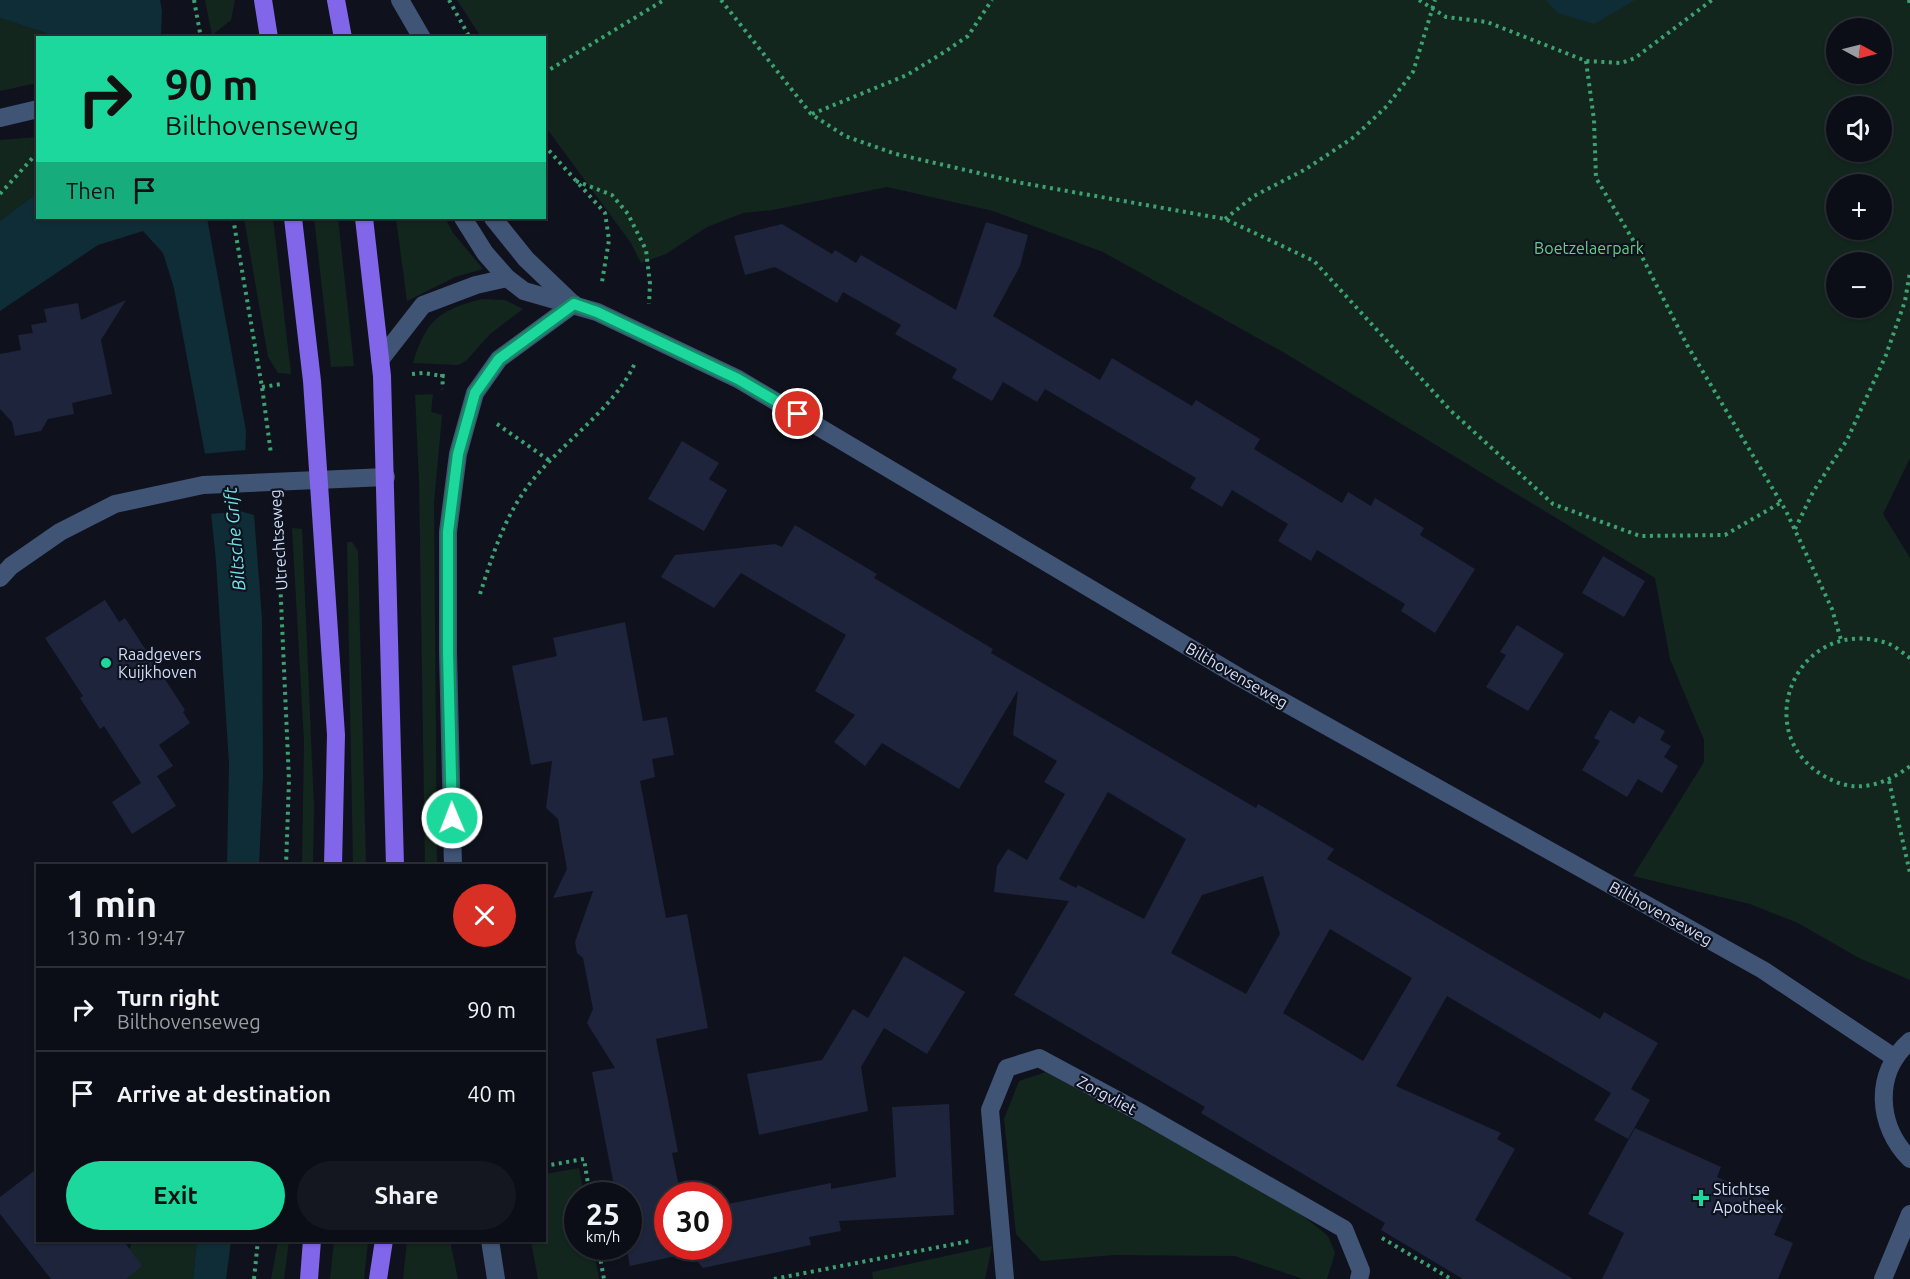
<!DOCTYPE html>
<html lang="en">
<head>
<meta charset="utf-8">
<style>
  :root { --surface:#0b0e16; --page:#14171f; --text:#f1f3f6; --muted:#9a9ca1; --line:#2b2e35; --accent:#1dd89c }
  body { margin:0; font-family:Ubuntu,sans-serif; background:var(--page); color:var(--text); height:100vh; display:flex; flex-direction:column; font-size:22px; white-space:nowrap }
  * { box-sizing:border-box; margin:0 }
  p { font-size:20px; color:var(--muted) }
  .icon { flex:none; width:33px; height:33px; fill:none; stroke:currentColor; stroke-width:2; stroke-linecap:round; stroke-linejoin:round }
  .map { position:relative; flex:1; overflow:hidden }
  .side { position:absolute; left:36px; top:864px; width:510px; height:378px; display:flex; flex-direction:column; background:var(--surface); border-radius:0px; box-shadow:0 2px 4px #0004,0 0 0 2px var(--line) }
  .side>* { flex:none }
  .guide { position:absolute; left:36px; top:36px; width:510px; height:183px; border-radius:0px; box-shadow:0 2px 4px #0004,0 0 0 2px var(--line); background:#1dd89c; color:#111; overflow:hidden }
  .needle { width:39px; rotate:97deg }
  .fabs { position:absolute; left:1826px; top:18px; display:grid; gap:12px }
  .fabs a { display:grid; place-items:center; width:66px; height:66px; border-radius:50%; background:var(--surface); box-shadow:0 2px 4px #0004,0 0 0 2px var(--line); font-size:30px }
  .speed { position:absolute; left:564px; top:1182px; display:flex; gap:12px; font-size:30px; font-weight:700; text-align:center }
  .speed>* { display:grid; place-content:center; width:78px; height:78px; border-radius:50%; background:var(--surface); box-shadow:0 2px 4px #0004,0 0 0 2px var(--line); line-height:1 }
  .speed small { font-size:15px; font-weight:400 }
  .speed .limit { border:9px solid #d22; background:#fff; color:#111 }
  .pin { position:absolute; display:grid; place-items:center; width:51px; height:51px; color:#fff; margin:-26px; border:3px solid #fff; border-radius:50%; box-shadow:0 2px 6px #0007 }
  .me { position:absolute; width:66px; margin:-33px; rotate:359deg; stroke-linejoin:round; filter:drop-shadow(0 0 4px #0008) }
  .turn { display:flex; align-items:center; gap:21px; height:126px; padding:0 30px; font-size:27px }
  .turn .icon { width:78px; height:78px; stroke-width:2.5 }
  .turn b { display:block; font-size:42px; line-height:51px }
  .then { display:flex; align-items:center; height:57px; padding:0 30px; background:#0003; gap:12px; font-size:22px }
  .round { display:grid; place-items:center; flex:none; width:63px; height:63px; border-radius:32px; background:var(--page) }
  .overview { display:flex; align-items:center; justify-content:space-between; height:102px; padding:0 30px }
  h1 { font-size:36px; font-weight:700; line-height:45px }
  .button { display:flex; gap:12px; margin-top:auto; padding:12px 30px }
  .button a { flex:1; height:69px; border-radius:36px; background:var(--accent); color:#111; font-size:24px; font-weight:700; line-height:69px; text-align:center }
  .button a+a { background:var(--page); color:var(--text) }
  ul { padding:0; list-style:none }
  li { display:flex; align-items:center; gap:18px; height:84px; padding:0 30px; border-top:2px solid var(--line) }
  li div { flex:1 }
  li b { display:block; font-size:22px }
  li em { font-style:normal }
  .map>svg:first-child { display:block }
  .green { fill:#12261d; fill-rule:evenodd }
  .water { fill:#0f2d36 }
  .pier { fill:#0f121d }
  .building { fill:#1d243b; fill-rule:evenodd }
  .lines { fill:none; stroke-linecap:round; stroke-linejoin:round }
  .path { stroke:#3da171; stroke-width:4; stroke-dasharray:3 4.5; stroke-linecap:butt }
  .minor { stroke:#405476; stroke-width:18 }
  .major { stroke:#8166ea; stroke-width:18 }
  .route-casing { stroke:#138c65; stroke-width:15 }
  .route { stroke:#1dd89c; stroke-width:10 }
  .poi-dot { fill:#1dd89c; stroke:#0f121d; stroke-width:2 }
  .labels { text-anchor:middle; dominant-baseline:central; stroke-width:4.5; stroke-linejoin:round; paint-order:stroke }
  .park-label { font-size:16px; fill:#67ce89; stroke:#0f121d }
  .street-label { font-size:16px; fill:#d1ddf9; stroke:#0f121d }
  .poi-label { font-size:16px; fill:#d1ddf9; stroke:#0f121d; text-anchor:start }
  .water-label { font-size:18px; font-style:italic; fill:#6ce6eb; stroke:#0f121d }
</style>
</head>
<body>
<div class="map">
<svg width="1910" height="1279" viewBox="0 0 1910 1279">
  <rect width="100%" height="100%" fill="#0f121d"/>
  <!-- green -->
  <g class="green">
    <polygon points="205,0 235,0 231,20 212,35"/>
    <path d="M457 0H1910V458L1883 514 1910 558V980L1859 958 1798 923 1750 904 1633 876 1704 762V740L1670 659 1655 578 1283 352 1103 252 993 211 887 187 772 210 743 213 707 227 666 254 641 263 631 243 545 126 544 38 481 37ZM1836 28H1881V74H1836ZM1836 106H1881V152H1836ZM1836 184H1881V230H1836ZM1836 262H1881V308H1836Z"/>
    <polygon points="0,18 58,37 38,38 37,83 0,91"/>
    <polygon points="37,137 37,193 0,221 0,140"/>
    <polygon points="244,218 273,218 291,374 278,373 268,357"/>
    <polygon points="314,218 338,218 354,366 331,367"/>
    <polygon points="396,218 445,218 453,233 483,269 455,277 407,301"/>
    <path d="M482 299 505 300 523 309 490 334 466 361 458 365 413 363C426 320 439 310 482 299Z"/>
    <polygon points="433,394 431,412 442,415 434,503 437,865 425,866 419,480 415,395"/>
    <polygon points="292,528 302,529 314,807 313,865 302,865 304,741"/>
    <polygon points="347,542 352,542 358,551 366,865 353,865"/>
    <polygon points="1046,1072 1288,1204 1328,1236 1335,1253 1327,1279 1303,1279 1235,1256 1114,1255 1041,1261 1016,1234 1004,1119 1019,1081"/>
    <polygon points="579,1168 584,1195 578,1196 578,1246 593,1247 599,1279 538,1279 531,1241 544,1240 545,1174"/>
    <polygon points="132,1241 197,1241 193,1279 109,1279 130,1248"/>
    <polygon points="278,1241 289,1241 284,1279 271,1279"/>
    <polygon points="334,1241 368,1241 364,1279 330,1279"/>
    <polygon points="407,1241 450,1241 458,1279 403,1279"/>
    <polygon points="992,1246 985,1279 873,1279 872,1272"/>
  </g>
  <!-- water -->
  <g class="water">
    <polygon points="0,0 160,0 162,11 161,37 58,37 0,18"/>
    <polygon points="1546,0 1635,0 1594,24 1558,13"/>
    <polygon points="37,193 38,218 207,218 246,431 243,512 254,515 262,619 263,775 259,865 227,865 229,764 216,561 205,454 174,288 163,253 143,231 98,245 0,311 0,221"/>
    <polygon points="197,1241 231,1241 226,1279 193,1279"/>
  </g>
  <!-- pier -->
  <polygon class="pier" points="246,450 248,511 210,514 202,454"/>
  <!-- building -->
  <g class="building">
    <polygon points="986,222 1028,235 1020,266 993,316 1100,380 1112,358 1192,406 1196,400 1260,439 1254,449 1342,503 1348,492 1371,506 1375,498 1424,528 1420,535 1475,569 1435,633 1401,611 1405,604 1317,550 1311,561 1278,541 1288,524 1232,490 1222,507 1190,488 1196,478 1045,389 1037,402 1003,382 992,401 952,378 957,369 895,334 901,325 843,292 837,303 775,267 745,275 734,236 782,224 832,254 835,250 856,263 861,255 956,310"/>
    <polygon points="126,300 101,340 112,394 72,403 74,414 48,419 41,431 15,436 12,422 0,409 0,354 21,350 18,335 33,333 31,325 47,322 44,309 78,303 81,320"/>
    <polygon points="682,441 719,463 709,479 727,490 704,531 648,499"/>
    <path d="M795 525 877 574 874 578 993 649 991 653 1256 808 1258 804 1334 849 1327 859 1600 1019 1604 1012 1658 1043 1631 1089 1650 1100 1628 1139 1594 1120 1611 1093 1447 996 1396 1086 1501 1133 1497 1139 1515 1149 1475 1220 1573 1279H1463L1381 1230 1385 1223 1201 1113 1205 1107 1014 995 1069 901 994 892 997 866 1008 849 1027 860 1065 794 1044 782 1057 761 1013 735 1018 690 959 789 882 743 865 766 834 742 855 715 815 691 846 635 741 573 714 608 661 577 675 555 775 544 782 547ZM1108 792 1186 839 1144 919 1078 885 1076 888 1059 879ZM1263 876 1280 934 1246 994 1171 953 1202 895ZM1330 929 1412 978 1363 1061 1283 1013Z"/>
    <polygon points="1603,556 1645,581 1624,617 1582,593"/>
    <polygon points="105,600 119,622 125,618 185,710 183,712 190,723 159,745 173,766 157,776 176,806 132,834 112,802 141,783 104,726 100,729 80,698 83,696 45,638"/>
    <polygon points="625,622 643,721 667,717 674,755 652,759 655,777 640,781 666,918 687,914 708,1028 656,1039 678,1152 672,1153 681,1196 668,1196 668,1246 718,1246 718,1206 831,1183 831,1189 896,1177 892,1107 949,1104 954,1215 839,1221 841,1231 809,1237 811,1245 703,1268 690,1253 630,1266 626,1246 628,1246 628,1196 616,1196 592,1072 615,1068 587,1023 593,1009 583,958 577,953 575,942 593,891 553,898 567,869 558,819 546,808 552,761 531,765 512,666 557,656 553,638"/>
    <polygon points="1517,625 1564,654 1528,711 1486,687 1506,655 1500,652"/>
    <polygon points="1610,710 1634,724 1639,716 1665,731 1660,740 1671,746 1664,757 1678,766 1662,793 1638,779 1627,797 1582,770 1600,741 1594,738"/>
    <polygon points="904,956 965,992 927,1054 884,1028 861,1067 868,1111 759,1135 747,1074 822,1060 853,1009 868,1018"/>
    <polygon points="1635,1128 1721,1167 1717,1177 1786,1208 1774,1235 1793,1243 1778,1279 1602,1279 1624,1233 1588,1214"/>
    <polygon points="38,1168 38,1240 123,1240 142,1266 126,1279 51,1279 0,1214 0,1197"/>
  </g>
  <g class="lines">
    <!-- path -->
    <g class="path">
      <polyline points="194,0 201,38"/>
      <polyline points="449,0 470,38"/>
      <polyline points="721,0 811,114 845,136 896,154 1022,183 1225,219 1314,261 1450,410 1553,504 1640,536 1725,535 1780,503"/>
      <polyline points="1419,0 1446,17 1487,22 1586,61 1621,63 1635,58 1712,0"/>
      <polyline points="1909,0 1910,6"/>
      <polyline points="1586,61 1594,120 1596,178 1636,245 1687,345 1786,511 1832,609 1841,640"/>
      <polyline points="544,73 664,0"/>
      <polyline points="812,114 907,75 946,51 968,36 992,0"/>
      <polyline points="544,145 605,213 609,240 602,282"/>
      <polyline points="576,181 612,195 628,214 646,250 650,284 649,304"/>
      <polyline points="0,194 38,152"/>
      <polyline points="233,218 262,387 271,454"/>
      <polyline points="1225,219 1254,196 1306,169 1354,137 1387,106 1413,72 1435,0"/>
      <polyline points="412,374 423,373 449,377"/>
      <polyline points="442,374 443,389"/>
      <polyline points="262,387 282,384"/>
      <polyline points="497,424 550,461"/>
      <polyline points="277,512 289,780 286,866"/>
      <polyline points="1795,529 1813,492 1847,440 1886,355 1905,301 1910,272"/>
      <path d="M480 594C491 560 502 524 523 493 554 447 613 412 635 363"/>
      <path d="M1910 658C1903 653 1895 646 1887 643 1793 613 1744 742 1834 781 1860 793 1888 783 1910 766"/>
      <polyline points="1889,781 1910,873"/>
      <polyline points="544,1166 584,1159 590,1196"/>
      <polyline points="1382,1238 1451,1279"/>
      <polyline points="598,1246 604,1279"/>
      <polyline points="254,1279 258,1240"/>
      <polyline points="774,1279 970,1241"/>
    </g>
    <!-- minor -->
    <g class="minor">
      <polyline points="400,0 422,38"/>
      <polyline points="0,118 38,109"/>
      <polyline points="463,218 485,253 507,278 524,291 597,312 738,379 1239,677 1763,970 1895,1058"/>
      <polyline points="493,218 526,259 572,303"/>
      <polyline points="380,360 423,305 476,285 507,278"/>
      <polyline points="0,578 11,566 60,532 115,504 203,485 386,477"/>
      <polyline points="453,866 448,652 448,532 458,454 475,393 499,359 574,304"/>
      <path d="M1910 1041C1873 1073 1877 1126 1910 1159"/>
      <polyline points="490,1240 496,1279"/>
      <polyline points="1005,1279 990,1110 1007,1068 1039,1058 1143,1114 1344,1229 1361,1271 1359,1279"/>
      <polyline points="1883,1279 1910,1214"/>
    </g>
    <!-- major -->
    <g class="major">
      <polyline points="263,0 269,38"/>
      <polyline points="336,0 343,38"/>
      <polyline points="293,218 312,381 336,735 333,866"/>
      <polyline points="364,218 382,376 395,866"/>
      <polyline points="309,1279 312,1240"/>
      <polyline points="378,1279 384,1240"/>
    </g>
  </g>
  <g class="lines">
    <defs>
      <polyline id="route" points="452,818 448,652 448,532 458,454 475,393 499,359 574,304 597,312 738,379 798,414"/>
    </defs>
    <!-- route casing -->
    <use href="#route" class="route-casing"/>
    <!-- route -->
    <use href="#route" class="route"/>
  </g>
  <!-- markers -->
  <g class="poi-dot">
    <circle cx="106" cy="663" r="6"/>
    <path d="M1698 1189h6v6h6v6h-6v6h-6v-6h-6v-6h6z"/>
  </g>
  <g class="labels">
    <!-- park labels -->
    <g class="park-label">
      <text x="1589" y="248">Boetzelaerpark</text>
    </g>
    <!-- street labels -->
    <g class="street-label">
      <text transform="translate(278 540) rotate(-94)">Utrechtseweg</text>
      <text transform="translate(1237 675) rotate(30)">Bilthovenseweg</text>
      <text transform="translate(1661 913) rotate(29)">Bilthovenseweg</text>
      <text transform="translate(1107 1095) rotate(28)">Zorgvliet</text>
    </g>
    <!-- poi labels -->
    <g class="poi-label">
      <text x="118" y="654">Raadgevers<tspan x="118" dy="18">Kuijkhoven</tspan></text>
      <text x="1713" y="1189">Stichtse<tspan x="1713" dy="18">Apotheek</tspan></text>
    </g>
    <!-- water labels -->
    <g class="water-label">
      <text transform="translate(234 539) rotate(-95)">Biltsche Grift</text>
    </g>
  </g>
</svg>
<div class="fabs">
<a><svg class="needle" viewBox="-14 -14 28 28"><path d="M0-13l5 13h-10z" fill="#e53935"/><path d="M0 13l5-13h-10z" fill="#9a9ca1"/></svg></a>
<a><svg class="icon" aria-label="sound" viewBox="0 0 24 24"><path d="M4 9h4l5-4v14l-5-4H4zM17 9q2 3 0 6"/></svg></a>
<a>+</a>
<a>−</a>
</div>
<div class="speed"><div>25<small>km/h</small></div><div class="limit">30</div></div>
<div class="pin" style="left:798px;top:414px;background:#d93025"><svg class="icon" aria-label="arrive" viewBox="0 0 24 24"><path d="M6 21V4h12l-3 4 3 4H6"/></svg></div>
<svg class="me" style="left:452px;top:818px" viewBox="-20 -20 40 40"><circle r="17" fill="#1dd89c" stroke="#fff" stroke-width="3"/><path d="M0-11L8 9 0 5-8 9z" fill="#fff"/></svg>
<div class="guide">
<div class="turn"><svg class="icon" aria-label="right" viewBox="0 0 24 24"><path d="M7 20v-9h11M14 6l5 5-5 5"/></svg><div><b>90 m</b>Bilthovenseweg</div></div>
<div class="then">Then<svg class="icon" aria-label="arrive" viewBox="0 0 24 24"><path d="M6 21V4h12l-3 4 3 4H6"/></svg></div>
</div>
<section class="side">
<div class="overview"><div><h1>1 min</h1><p>130 m · 19:47</p></div><a class="round" style="background:#d93025;color:#fff"><svg class="icon" aria-label="close" viewBox="0 0 24 24"><path d="M6 6l12 12M18 6L6 18"/></svg></a></div>
<ul>
<li><svg class="icon" aria-label="right" viewBox="0 0 24 24"><path d="M7 20v-9h11M14 6l5 5-5 5"/></svg><div><b>Turn right</b><p>Bilthovenseweg</p></div><em>90 m</em></li>
<li><svg class="icon" aria-label="arrive" viewBox="0 0 24 24"><path d="M6 21V4h12l-3 4 3 4H6"/></svg><div><b>Arrive at destination</b></div><em>40 m</em></li>
</ul>
<div class="button"><a>Exit</a><a>Share</a></div>
</section>
</div>
</body>
</html>
